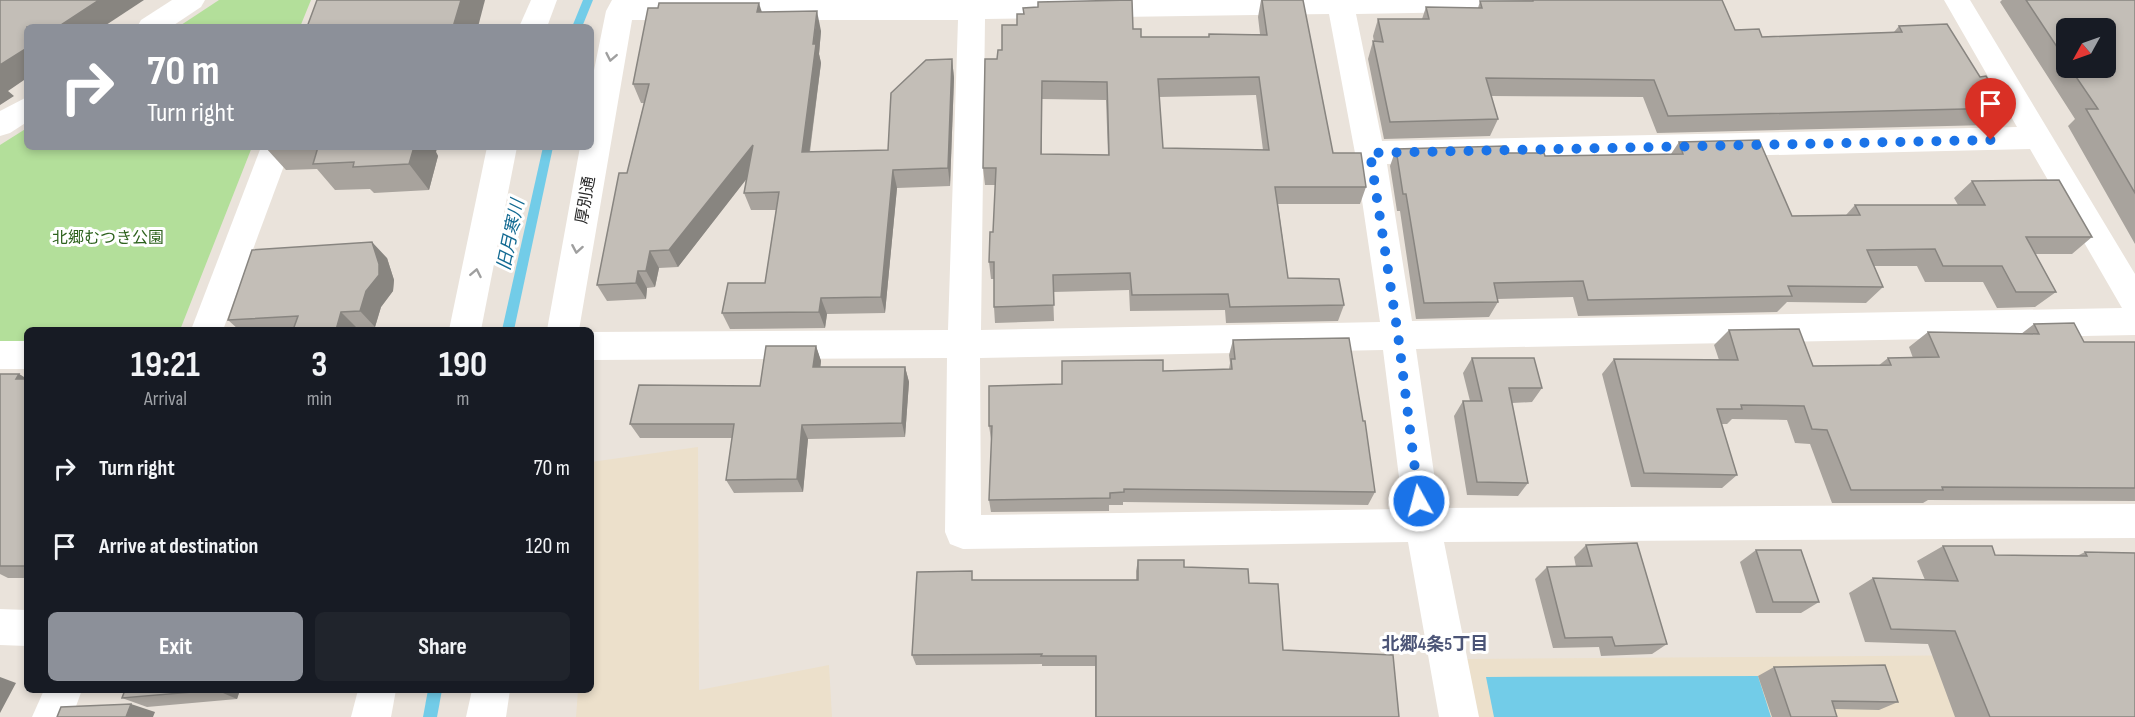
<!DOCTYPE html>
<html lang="en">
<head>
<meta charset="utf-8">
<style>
  :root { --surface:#171b24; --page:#20242c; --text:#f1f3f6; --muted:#9ea1a6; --accent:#8c9099 }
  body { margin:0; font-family:"Sofia Sans Condensed","Noto Sans JP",sans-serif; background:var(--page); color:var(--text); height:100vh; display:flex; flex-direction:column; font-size:22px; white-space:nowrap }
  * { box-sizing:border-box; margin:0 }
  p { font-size:20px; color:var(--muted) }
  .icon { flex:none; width:33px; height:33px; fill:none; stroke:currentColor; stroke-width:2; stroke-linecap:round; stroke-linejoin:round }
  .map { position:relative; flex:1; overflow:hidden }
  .details { position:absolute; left:24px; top:327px; width:570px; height:366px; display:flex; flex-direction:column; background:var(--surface); border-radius:9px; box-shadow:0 3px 9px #0003 }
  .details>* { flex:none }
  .banner { position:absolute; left:24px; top:24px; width:570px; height:126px; border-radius:9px; box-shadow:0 3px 9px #0003; background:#8c9099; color:#fff; overflow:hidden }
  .needle { width:39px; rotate:230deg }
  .fabs { position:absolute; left:2056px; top:18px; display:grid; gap:12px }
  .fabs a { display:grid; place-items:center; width:60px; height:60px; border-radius:9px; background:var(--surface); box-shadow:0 3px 9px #0003; font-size:30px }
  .pin { position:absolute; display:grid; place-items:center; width:51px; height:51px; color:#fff; margin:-62px -26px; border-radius:50% 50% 50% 0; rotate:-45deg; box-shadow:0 0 6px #0007 }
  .pin .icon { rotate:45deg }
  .me { position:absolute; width:66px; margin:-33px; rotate:353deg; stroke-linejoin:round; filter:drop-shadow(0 0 4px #0008) }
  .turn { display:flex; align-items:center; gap:21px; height:126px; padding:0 24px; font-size:27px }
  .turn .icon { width:78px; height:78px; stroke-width:2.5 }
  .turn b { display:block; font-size:42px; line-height:51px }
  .eta { display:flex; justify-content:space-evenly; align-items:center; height:102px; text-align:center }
  .eta b { font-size:36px; font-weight:700; line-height:42px }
  .button { display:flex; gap:12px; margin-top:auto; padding:12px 24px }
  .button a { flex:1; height:69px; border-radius:9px; background:var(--accent); color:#fff; font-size:24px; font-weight:700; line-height:69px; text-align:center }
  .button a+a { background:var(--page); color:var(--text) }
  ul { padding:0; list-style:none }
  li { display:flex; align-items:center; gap:18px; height:78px; padding:0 24px }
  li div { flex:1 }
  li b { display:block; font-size:22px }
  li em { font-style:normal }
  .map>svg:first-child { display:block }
  .education { fill:#ece0cb }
  .green { fill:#b3df9a }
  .water { fill:#72cce8 }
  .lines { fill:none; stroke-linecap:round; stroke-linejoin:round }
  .stream { fill:#72cce8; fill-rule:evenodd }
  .minor { fill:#fff; fill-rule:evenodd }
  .wall { fill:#a8a39d; fill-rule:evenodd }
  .shaded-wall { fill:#888580 }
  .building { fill:#c3beb7; stroke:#888580; stroke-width:1.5; fill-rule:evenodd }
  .oneway { stroke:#9f9f9f }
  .route { stroke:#1a73e8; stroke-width:10; stroke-dasharray:0 18 }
  .labels { text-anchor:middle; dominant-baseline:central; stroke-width:6; stroke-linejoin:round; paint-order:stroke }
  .street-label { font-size:16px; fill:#292929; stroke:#fff }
  .park-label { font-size:16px; fill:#2d621d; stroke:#fff }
  .water-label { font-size:18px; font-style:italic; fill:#136a92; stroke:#fff }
  .neighbourhood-label { font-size:18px; font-weight:bold; fill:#4c5577; stroke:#fff }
</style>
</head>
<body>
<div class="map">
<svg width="2135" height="717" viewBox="0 0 2135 717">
  <rect width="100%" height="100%" fill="#eae3db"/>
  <!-- education -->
  <g class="education">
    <polygon points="698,447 699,690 829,665 832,717 576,717 578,690 591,690 591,462"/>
    <polygon points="2135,654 2135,717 1477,717 1467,659"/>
  </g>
  <!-- green -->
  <g class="green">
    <polygon points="219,0 311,0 300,27 178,27"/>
    <polygon points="27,128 27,147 252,147 180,330 27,330 27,346 0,346 0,145"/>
  </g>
  <!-- water -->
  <polygon class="water" points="1758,676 1771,717 1494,717 1486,677"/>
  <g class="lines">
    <!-- stream -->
    <g class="stream">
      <polygon points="583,0 593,0 582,27 572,27"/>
      <polygon points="543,147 553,147 514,330 502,330"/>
      <polygon points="428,690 442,690 437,717 423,717"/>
    </g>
    <!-- minor -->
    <g class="minor">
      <polygon points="172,0 205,0 201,7 171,27 137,27 141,20"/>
      <polygon points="531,0 557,0 547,27 519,27"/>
      <path d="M612 0H1537L1534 9 1525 11 1356 14 1382 141 2017 127 1944 0H1970L2135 274V335L1416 349 1439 508 2135 504V538L1444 542 1479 717H1439L1408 542 963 549 950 544 945 532 947 358 591 360V332L948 330 958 20H632L579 330H547L580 147H591V85L606 11ZM1329 14 1355 153 1380 322 981 330 985 19ZM2030 149 2122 308 1412 321 1387 164ZM1383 350 1403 509 981 515 980 358Z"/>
      <polygon points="27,97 27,122 10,133 0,136 0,111"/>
      <polygon points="261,147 291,147 223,330 191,330"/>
      <polygon points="487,147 517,147 481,330 449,330"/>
      <rect x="0" y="341" width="27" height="28"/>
      <polygon points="0,609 27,610 27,646 0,645"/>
      <polygon points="44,690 82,690 72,717 32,717"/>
      <polygon points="358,690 396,690 391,717 351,717"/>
      <polygon points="472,690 510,690 506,717 466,717"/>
    </g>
  </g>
  <!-- wall -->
  <g class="wall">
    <path d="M1261 0H1303L1333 153 1366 187 1360 204H1278L1288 278 1344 305 1338 321 1226 323 1225 310 1130 311 1129 290 1053 292 1054 321 995 323 994 307V279H991L989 262 993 232 996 185H985L983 168 997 59 1002 50 1133 29 1141 37H1209V34H1260L1258 17ZM1256 95 1263 150 1163 148 1159 97ZM1042 99 1106 100 1108 155 1042 154Z"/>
    <polygon points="1530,0 1722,0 1735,30 1762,37 1894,32 1899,26 1980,77 2006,108 1989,125 1657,133 1643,97 1491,96 1498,119 1490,136 1384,139 1368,59 1373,41 1374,42 1373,36 1378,19 1422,19 1426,7 1478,8 1480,1"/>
    <path d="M2002 0H2135V244L2068 126 2075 119 2000 2ZM2067 28 2106 68H2067Z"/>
    <polygon points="658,8 762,12 821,31 819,54 821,63 810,152 888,150 952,59 954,78 950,186 897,188 885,313 827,314 825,328 730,329 722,313 765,283 776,210 751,210 744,193 746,179 678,267 659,268 655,287 647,288 646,299 607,301 597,285 627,173 644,103 641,103 633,84"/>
    <polygon points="1679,142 1792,216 1846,215 1855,205 1958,205 1954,198 1972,181 2092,237 2072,254 2035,254 2056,292 2035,307 1997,308 1983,282 1925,282 1917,266 1874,266 1883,287 1866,303 1787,302 1777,312 1578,316 1573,297 1497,299 1498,302 1489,317 1416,319 1400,211 1397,211 1390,166 1396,149 1508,153 1545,156 1671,154"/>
    <polygon points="265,147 437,147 436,152 438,156 429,190 374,193 370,189 335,190 317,169 286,170"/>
    <polygon points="387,258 394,280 393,291 381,307 375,327 357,328 356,330 239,330 228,320"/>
    <polygon points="2034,324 2084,342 2135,342 2135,501 1928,500 1923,503 1832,503 1810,444 1795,443 1787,420 1732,419 1727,424 1721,424 1737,475 1722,488 1631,487 1602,374 1614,359 1719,360 1714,345 1729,330 1813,366 1878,366 1888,358 1913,358 1909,347 1928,332 2021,334"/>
    <polygon points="1233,340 1375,492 1368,505 1123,502 1123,505 1109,505 1109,511 991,512 989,500 992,439 991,439 989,426 1062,384 1163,371 1229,369 1230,363 1229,355"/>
    <polygon points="816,346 821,361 820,367 905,367 909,382 905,437 808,439 803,492 734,493 726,480 732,438 640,438 630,424 760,386"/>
    <polygon points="1472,358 1542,388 1532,402 1512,403 1528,483 1518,496 1467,495 1454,416 1463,401 1470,401 1463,373"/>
    <polygon points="0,374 19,374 27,379 27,578 8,578 0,574"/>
    <polygon points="1586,545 1667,644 1652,654 1601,656 1599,647 1553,648 1535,579 1547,567 1576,567 1574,557"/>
    <polygon points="1943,546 1995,555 2077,556 2085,552 2135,553 2135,717 1955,717 1928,644 1865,642 1849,593 1873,578 1925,580 1917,561"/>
    <polygon points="1756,550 1819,602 1801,613 1756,613 1740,562"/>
    <polygon points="1138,560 1184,567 1249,583 1283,650 1399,717 1095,717 1095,666 1042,666 1042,664 916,665 912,655 973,580 1136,580 1136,571"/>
    <polygon points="1774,667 1898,702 1879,710 1835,709 1837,717 1772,717 1758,676"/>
    <polygon points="125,690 240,690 237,699 147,707 122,698"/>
  </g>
  <!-- shaded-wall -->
  <g class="shaded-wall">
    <polygon points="99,0 144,0 103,27 58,27"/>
    <polygon points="461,0 485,0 478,27 453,27"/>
    <polygon points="759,3 765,22 757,12"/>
    <polygon points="817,11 821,31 819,54 821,63 807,170 802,152"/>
    <polygon points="27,48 27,78 8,91 14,96 0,105 0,65"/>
    <polygon points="952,59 954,78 950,186 948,168"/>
    <polygon points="753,145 759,163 678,267 669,250"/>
    <polygon points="414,147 437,147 436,152 438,156 429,190 409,164"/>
    <polygon points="893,170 897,188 885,313 881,297"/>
    <polygon points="372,242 387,258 394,280 393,291 381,307 375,327 360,311"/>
    <polygon points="650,251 659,268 655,287 646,271"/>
    <polygon points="638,271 647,288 646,299 636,283"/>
    <polygon points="821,298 827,314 825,328 819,312"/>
    <polygon points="341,312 357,328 356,330 336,330"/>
    <polygon points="816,346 821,361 819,382 813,367"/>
    <polygon points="905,367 909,382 905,437 902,423"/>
    <polygon points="19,374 27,379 16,379"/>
    <polygon points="802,425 808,439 803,492 797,479"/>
    <polygon points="0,677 16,683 0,713"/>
    <polygon points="216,690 240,690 237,699"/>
    <polygon points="131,704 155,712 153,717 126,717"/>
  </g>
  <!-- building -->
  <g class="building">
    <polygon points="0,0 99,0 58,27 27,27 27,48 0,65"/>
    <polygon points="317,0 461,0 453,27 307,27"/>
    <path d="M1132 0 1133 29H1141V37H1209V34L1267 35 1262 0H1303L1333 153H1361L1366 187H1275L1288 278 1339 279 1344 305 1230 307 1228 294 1132 295 1130 273 1053 275 1054 305 994 307V262H989L990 232H993L996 168H983L985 59H997L998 50H1002V25H1017V14H1024L1023 8 1038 7V2ZM1259 77 1269 150 1163 148 1158 79ZM1042 81 1107 82 1109 155 1041 154Z"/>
    <polygon points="1533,0 1722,0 1735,30 1759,29 1762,37 1902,32 1899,26 1947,24 1980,77 1986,76 2006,108 1668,116 1654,80 1486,78 1498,119 1390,122 1373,41 1383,42 1378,19 1429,19 1426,7 1482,8 1480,1 1533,1"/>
    <polygon points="2026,0 2135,0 2135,193 2086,109 2098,109 2070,68 2106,68 2106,28 2067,28 2067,62"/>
    <polygon points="659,3 759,3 757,12 817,11 813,44 816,44 802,152 888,150 891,93 926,60 952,59 948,168 893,170 881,297 821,298 819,312 722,313 728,283 765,283 779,192 744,193 753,145 669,250 650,251 646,271 638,271 636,283 597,285 619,173 627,173 649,84 633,84 648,8 658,8"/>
    <polygon points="1759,140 1792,216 1860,215 1855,205 1985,205 1972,181 2059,180 2092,237 2026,237 2056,292 2016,292 2002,266 1943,266 1935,249 1867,250 1883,287 1788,286 1792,296 1588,300 1583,281 1494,283 1498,302 1424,303 1406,194 1403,194 1396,149 1506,146 1508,153 1544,153 1545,156 1683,154 1679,142"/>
    <polygon points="318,147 414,147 409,164 353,167 354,162 313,164"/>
    <polygon points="372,242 379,264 379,275 366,291 360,311 341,312 336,330 293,330 298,316 228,320 252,250"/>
    <polygon points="2074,323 2084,342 2135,342 2135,488 1942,487 1943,490 1851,490 1827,430 1812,429 1804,406 1741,405 1742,409 1717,409 1737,475 1644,473 1614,359 1738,360 1729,330 1799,329 1813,366 1891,365 1888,358 1939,357 1928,332 2039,334 2034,324"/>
    <polygon points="1349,338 1363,421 1365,421 1375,492 1124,489 1124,492 1110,493 1110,498 989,500 992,426 989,426 989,386 1062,384 1062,361 1163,360 1163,371 1232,369 1231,359 1235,359 1233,340"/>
    <polygon points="766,346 816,346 813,367 905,367 902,423 802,425 797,479 726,480 734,424 630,424 639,385 760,386"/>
    <polygon points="1472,358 1534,358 1542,388 1509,388 1528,483 1477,482 1463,401 1482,401"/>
    <polygon points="0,374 19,374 16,379 27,379 27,566 0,566"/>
    <polygon points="1637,543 1667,644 1615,646 1612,637 1565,638 1547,567 1592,566 1586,545"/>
    <polygon points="1943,546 1992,546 1995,555 2087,556 2085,552 2135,553 2135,717 1990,717 1955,631 1891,629 1873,578 1958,581"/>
    <polygon points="1756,550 1801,550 1819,602 1773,602"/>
    <polygon points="1138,560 1184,560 1184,567 1248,569 1249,583 1278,584 1283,650 1393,655 1399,717 1096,717 1096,656 1041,656 1042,654 912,655 917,572 972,571 972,580 1138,580"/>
    <polygon points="1885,665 1898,702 1832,701 1837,717 1791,717 1774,667"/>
    <polygon points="125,690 216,690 122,698"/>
    <polygon points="131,704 126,717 57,717 61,707"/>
  </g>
  <!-- one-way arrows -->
  <defs><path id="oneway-chevron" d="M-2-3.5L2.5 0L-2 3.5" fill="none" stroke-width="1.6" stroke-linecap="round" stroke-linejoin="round" transform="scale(1.5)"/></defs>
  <g class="oneway">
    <use href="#oneway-chevron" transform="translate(611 57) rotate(101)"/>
    <use href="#oneway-chevron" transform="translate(577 249) rotate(100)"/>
    <use href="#oneway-chevron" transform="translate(476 273) rotate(-79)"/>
  </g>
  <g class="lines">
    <!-- route -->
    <polyline class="route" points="1419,501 1398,335 1370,153 1991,140"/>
  </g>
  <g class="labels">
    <!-- street labels -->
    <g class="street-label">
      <text transform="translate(586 200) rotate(-80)">厚別通</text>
    </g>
    <!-- park labels -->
    <g class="park-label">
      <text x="108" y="238">北郷むつき公園</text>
    </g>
    <!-- water labels -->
    <g class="water-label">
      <text transform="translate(511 235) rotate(-78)">旧月寒川</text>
    </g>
    <!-- neighbourhood labels -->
    <g class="neighbourhood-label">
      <text x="1435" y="644">北郷4条5丁目</text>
    </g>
  </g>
</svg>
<div class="fabs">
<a><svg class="needle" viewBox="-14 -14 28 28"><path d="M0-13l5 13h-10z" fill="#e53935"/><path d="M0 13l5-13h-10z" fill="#9ea1a6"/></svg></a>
</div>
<div class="pin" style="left:1991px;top:140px;background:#d93025"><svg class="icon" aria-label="arrive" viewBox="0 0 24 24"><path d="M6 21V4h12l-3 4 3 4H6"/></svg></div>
<svg class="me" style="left:1419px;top:501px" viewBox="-20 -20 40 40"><circle r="17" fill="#1a73e8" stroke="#fff" stroke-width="3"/><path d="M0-11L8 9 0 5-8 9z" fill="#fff"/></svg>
<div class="banner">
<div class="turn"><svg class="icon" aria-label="right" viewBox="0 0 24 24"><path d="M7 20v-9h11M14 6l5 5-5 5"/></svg><div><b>70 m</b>Turn right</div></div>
</div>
<section class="details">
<div class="eta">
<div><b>19:21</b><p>Arrival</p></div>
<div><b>3</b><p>min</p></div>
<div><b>190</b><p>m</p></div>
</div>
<ul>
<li><svg class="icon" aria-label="right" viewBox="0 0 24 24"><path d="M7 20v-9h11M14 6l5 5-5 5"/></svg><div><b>Turn right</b></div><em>70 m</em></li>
<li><svg class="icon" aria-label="arrive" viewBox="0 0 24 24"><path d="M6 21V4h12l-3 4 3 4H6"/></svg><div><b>Arrive at destination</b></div><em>120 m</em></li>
</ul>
<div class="button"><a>Exit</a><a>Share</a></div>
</section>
</div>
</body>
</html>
